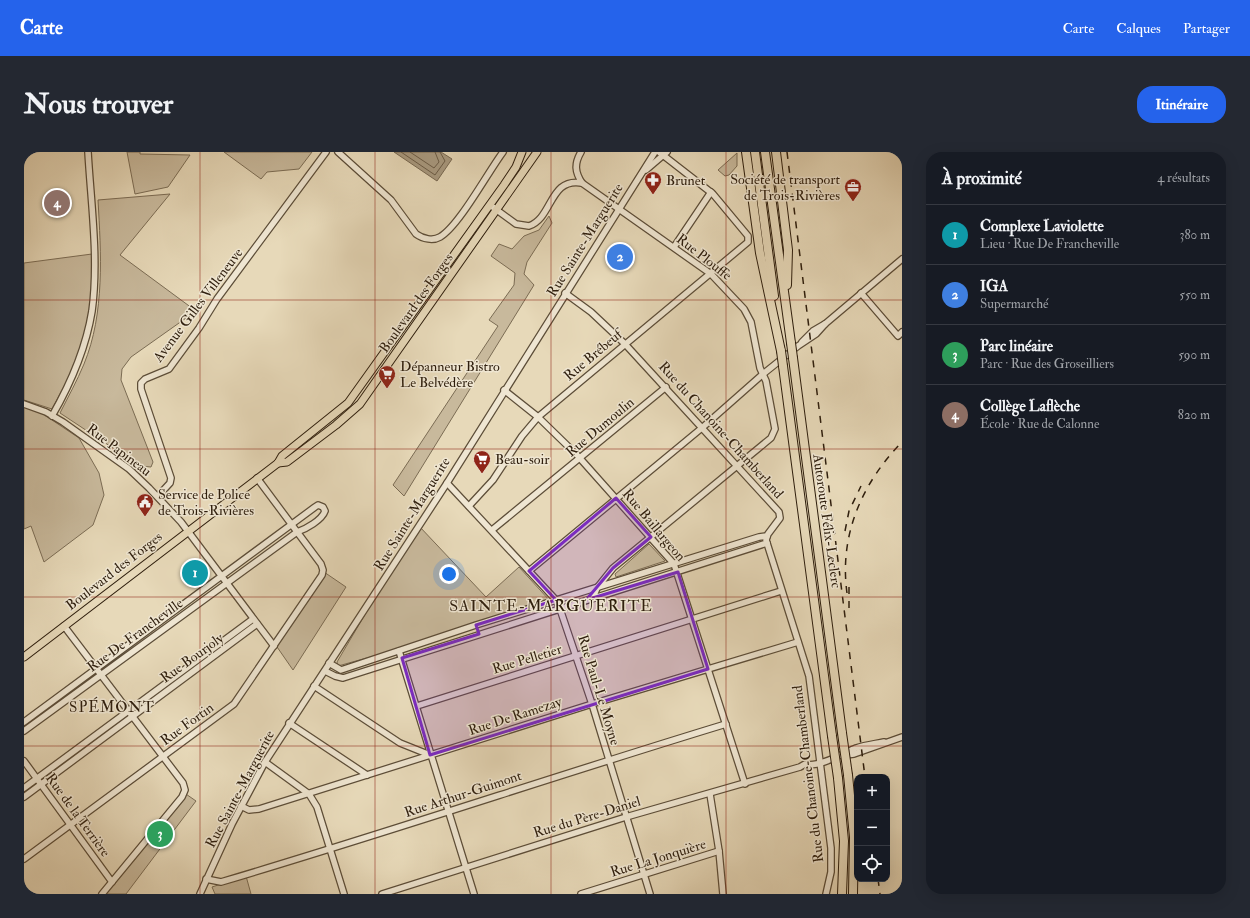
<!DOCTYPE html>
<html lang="fr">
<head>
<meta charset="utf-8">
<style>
	body { margin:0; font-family:"IM FELL Double Pica",serif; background:#242831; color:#f1f3f6 }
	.controls { position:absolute; right:12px; bottom:12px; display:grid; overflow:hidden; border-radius:8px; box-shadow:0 4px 16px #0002 }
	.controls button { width:36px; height:36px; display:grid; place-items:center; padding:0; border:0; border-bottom:1px solid #363941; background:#171b24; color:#f1f3f6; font:20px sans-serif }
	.you { position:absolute; left:425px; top:422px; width:14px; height:14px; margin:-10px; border:3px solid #fff; border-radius:50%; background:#1a73e8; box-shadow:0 0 0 6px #1a73e833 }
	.badge { display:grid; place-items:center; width:26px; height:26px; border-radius:50%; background:#2563eb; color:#fff; font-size:13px; font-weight:700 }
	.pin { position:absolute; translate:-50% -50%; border:2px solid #fff; box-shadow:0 1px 4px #0006 }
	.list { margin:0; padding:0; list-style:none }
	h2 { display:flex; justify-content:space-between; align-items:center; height:52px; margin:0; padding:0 16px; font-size:17px }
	h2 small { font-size:13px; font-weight:400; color:#9ea1a6 }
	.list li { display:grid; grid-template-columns:26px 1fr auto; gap:12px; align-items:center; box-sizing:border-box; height:60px; padding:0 16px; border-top:1px solid #363941 }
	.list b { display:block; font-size:15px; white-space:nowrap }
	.list p { margin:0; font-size:13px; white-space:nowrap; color:#9ea1a6 }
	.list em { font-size:13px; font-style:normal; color:#9ea1a6 }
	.icon { flex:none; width:22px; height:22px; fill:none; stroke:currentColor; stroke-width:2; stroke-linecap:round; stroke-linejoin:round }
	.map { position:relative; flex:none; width:878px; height:742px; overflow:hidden; border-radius:16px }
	header { display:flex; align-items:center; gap:24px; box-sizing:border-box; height:56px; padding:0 20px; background:#2563eb; color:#fff }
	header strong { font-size:19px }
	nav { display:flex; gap:22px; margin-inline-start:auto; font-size:14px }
	.intro { display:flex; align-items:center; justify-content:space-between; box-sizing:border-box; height:96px; padding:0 24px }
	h1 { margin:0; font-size:28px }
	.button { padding:10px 18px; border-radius:16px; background:#2563eb; color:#fff; font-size:14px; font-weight:700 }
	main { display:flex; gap:24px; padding:0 24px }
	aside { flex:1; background:#171b24; border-radius:16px; box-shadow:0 4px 16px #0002 }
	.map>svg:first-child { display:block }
	.green { fill:#c8b99c; stroke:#7b6c54 }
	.water { fill:#a8997f; stroke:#776851 }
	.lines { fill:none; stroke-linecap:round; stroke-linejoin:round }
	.shore { stroke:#6b5c46; stroke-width:1 }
	.minor-casing { stroke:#5c4d38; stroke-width:8 }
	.major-casing { stroke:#2e1e0d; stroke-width:9 }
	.highway-casing { stroke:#2e1e0d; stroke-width:10 }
	.minor { stroke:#efe6d2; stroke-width:5.5 }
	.major { stroke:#e7d9b9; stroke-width:7 }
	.highway { stroke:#e7d9b9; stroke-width:8 }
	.rail { stroke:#2e1e0d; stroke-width:1.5; stroke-dasharray:7 7; stroke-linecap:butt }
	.highway-bridge-casing { stroke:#2e1e0d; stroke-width:10; stroke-linecap:butt }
	.highway-bridge { stroke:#e7d9b9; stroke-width:8 }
	.marked { fill:#7b2cbf; fill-opacity:0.2; stroke:#7b2cbf; stroke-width:3; stroke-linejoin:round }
	.grid { fill:none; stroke:#8f2418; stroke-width:1; stroke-opacity:0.55 }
	.labels { text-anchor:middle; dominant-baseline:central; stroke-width:3; stroke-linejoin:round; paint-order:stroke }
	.poi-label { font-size:14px; fill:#2e1e0d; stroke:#efe6d2; text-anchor:start }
	.street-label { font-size:14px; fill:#2e1e0d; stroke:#efe6d2 }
	.neighbourhood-label { font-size:15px; letter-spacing:1px; fill:#2e1e0d; stroke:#efe6d2 }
	.quarter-label { font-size:16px; letter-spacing:1px; fill:#2e1e0d; stroke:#efe6d2 }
</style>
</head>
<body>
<header>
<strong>Carte</strong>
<nav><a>Carte</a><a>Calques</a><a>Partager</a></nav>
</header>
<div class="intro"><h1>Nous trouver</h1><a class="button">Itinéraire</a></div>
<main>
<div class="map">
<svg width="878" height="742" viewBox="0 0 878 742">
	<rect width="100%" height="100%" fill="#e7d9b9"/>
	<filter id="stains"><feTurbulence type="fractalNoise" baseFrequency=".005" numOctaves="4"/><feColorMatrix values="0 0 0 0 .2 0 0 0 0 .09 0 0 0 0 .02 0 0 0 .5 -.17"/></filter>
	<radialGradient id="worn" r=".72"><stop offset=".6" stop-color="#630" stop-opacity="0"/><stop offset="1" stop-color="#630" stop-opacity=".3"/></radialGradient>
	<g class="green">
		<path d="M103,0H116V2L166,3L144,35L111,42Z"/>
		<path d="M200,0H288L275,17L243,20L237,27Z"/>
		<path d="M713,1V14L705,23L701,24L694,18Z"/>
		<path d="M146,42L96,103L172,159L107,205L98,217L97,228L129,310L127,315L116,314L36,261C44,245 53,229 60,212C81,161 77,101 74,48Z"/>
		<path d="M525,64L528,71L503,110L500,122L510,133L380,344L369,333L474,174L465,168L490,133L491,121L467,104L475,92L488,97L500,84L515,78Z"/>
		<path d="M68,102L71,136L64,175L52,212L28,257L0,248V111Z"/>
		<path d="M0,255L13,258L55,286L75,321L80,343L69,373L20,410L7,374L0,377Z"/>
		<path d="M395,374L462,445L495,415L527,450L375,497L314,514L313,510L373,408Z"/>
		<path d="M625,392L641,409L592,425L591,422Z"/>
		<path d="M300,420L322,435L269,518L251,492Z"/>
		<path d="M159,640L172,649L102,742H75Z"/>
		<path d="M222,724L227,742H191L188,735Z"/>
	</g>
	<path class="water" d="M370,0H417L428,7L413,29Z"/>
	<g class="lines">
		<g class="shore">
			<path d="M377,0L411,23L421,9L416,0"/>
			<path d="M386,0L410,16L415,10L411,0"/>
		</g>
		<g class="minor-casing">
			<g id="minor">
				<path d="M314,0L367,48L392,82C399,87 409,89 416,85C435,74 464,20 479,0"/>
				<path d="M557,0C550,12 551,20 558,31L687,122L720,157L727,170L736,216L742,229L751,277L747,286L589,416L573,436L569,446"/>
				<path d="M622,18L643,0"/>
				<path d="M466,53L492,72L505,74C529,66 525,25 558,31"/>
				<path d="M650,95L687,40"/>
				<path d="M541,141L567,160L601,192L755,360L756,366L744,382L742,388L785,524L807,696V720L802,742"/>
				<path d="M837,141L874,184L878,180"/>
				<path d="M778,190L789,179L801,172L878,107"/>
				<path d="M480,238L514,265L553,303L650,412L721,632"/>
				<path d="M0,252L22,260L39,270L105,317L125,336L157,370L250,494"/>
				<path d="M28,264C47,231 62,196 68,159C75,107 67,52 64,0"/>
				<path d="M423,331L532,448L536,457L568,552L626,742"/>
				<path d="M134,344L146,331L147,326L117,237V231L121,227L145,217L175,176L193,147L302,0"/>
				<path d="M445,354L469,328L498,284L514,265L724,90V84L689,42L635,0"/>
				<path d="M468,378L642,235"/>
				<path d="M505,419L679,275L739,222L774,194L792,182L801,172"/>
				<path d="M40,474L159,631L161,638L158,645L78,742"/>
				<path d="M375,499L450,742"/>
				<path d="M305,511L317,518L452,473L735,385L743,384"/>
				<path d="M301,519L311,524L319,526L743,391"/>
				<path d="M290,534L376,591L406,603"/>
				<path d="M393,554L757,439"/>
				<path d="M0,570L291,355L294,353L299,355L301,359C298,368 282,377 273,380L0,579"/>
				<path d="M265,571L343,623"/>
				<path d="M822,603L830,602L878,585"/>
				<path d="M0,609L88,730"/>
				<path d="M241,610L285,642L293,655L320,742"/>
				<path d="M0,636L229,467"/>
				<path d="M686,642L695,699L699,742"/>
				<path d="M0,645L233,472"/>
				<path d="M217,654L225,658L235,657L568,552L774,490"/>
				<path d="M0,707L210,552L298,423L299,418L297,412L233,326"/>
				<path d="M182,727L197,730C366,680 534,623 702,572"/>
				<path d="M176,742L208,672L241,610L423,331L631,0"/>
				<path d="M358,742L602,665L776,615L781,612C794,616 820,601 832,596C841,593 850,592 860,590"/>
				<path d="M557,742L695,699"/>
			</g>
		</g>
		<g class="major-casing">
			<g id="major">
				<path d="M254,311L263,310L312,273L336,252L513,0"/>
				<path d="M0,505L254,311L258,304L324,251L480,33L492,15L498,0"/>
			</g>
		</g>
		<g class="highway-casing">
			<g id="highway">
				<path d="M722,0L736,101L757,199"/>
				<path d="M731,0L750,144"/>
				<path d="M741,0L767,191"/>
				<path d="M752,0L764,98L763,133"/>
				<path d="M769,206L818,581"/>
				<path d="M759,214L808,584"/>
				<path d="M824,623L830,685L829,742"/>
				<path d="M814,626L820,689L818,742"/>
			</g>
		</g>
		<use href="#minor" class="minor"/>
		<use href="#major" class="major"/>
		<use href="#highway" class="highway"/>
		<g class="rail">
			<path d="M763,0L841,625"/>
			<path d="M821,379L825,359L837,334"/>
			<path d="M825,435V463"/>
			<path d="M823,441C815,383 838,331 878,290"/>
			<path d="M854,727L856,742"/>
		</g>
		<g class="highway-bridge-casing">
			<g id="highway-bridge">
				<path d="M767,191L769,206"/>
				<path d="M757,199L759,214"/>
				<path d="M818,581L824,623"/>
				<path d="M808,584L814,626"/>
			</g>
		</g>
		<use href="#highway-bridge" class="highway-bridge"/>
	</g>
	<path class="marked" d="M592,346L627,385L589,416L562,448L654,420L684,517L406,603L378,506L455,482L452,473L532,448L505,419Z"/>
	<path class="grid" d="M176,0V742M351,0V742M527,0V742M702,0V742M0,148H878M0,297H878M0,445H878M0,594H878"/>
	<defs>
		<g id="pharmacy-pin" transform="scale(0.9)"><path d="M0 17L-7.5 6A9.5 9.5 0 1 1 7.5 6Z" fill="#8f2418" stroke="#efe6d2"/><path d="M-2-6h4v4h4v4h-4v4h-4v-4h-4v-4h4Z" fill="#fff"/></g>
		<g id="office-pin" transform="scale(0.9)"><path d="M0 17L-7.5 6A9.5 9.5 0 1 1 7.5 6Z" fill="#8f2418" stroke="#efe6d2"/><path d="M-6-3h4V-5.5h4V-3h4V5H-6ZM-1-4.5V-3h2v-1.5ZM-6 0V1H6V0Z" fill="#fff"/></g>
		<g id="supermarket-pin" transform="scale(0.9)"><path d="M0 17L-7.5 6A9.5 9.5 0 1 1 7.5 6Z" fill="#8f2418" stroke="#efe6d2"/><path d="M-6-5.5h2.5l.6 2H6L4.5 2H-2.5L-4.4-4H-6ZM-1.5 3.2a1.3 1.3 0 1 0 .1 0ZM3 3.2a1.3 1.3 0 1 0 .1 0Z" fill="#fff"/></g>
		<g id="civic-pin" transform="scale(0.9)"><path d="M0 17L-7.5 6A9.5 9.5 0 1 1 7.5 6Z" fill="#8f2418" stroke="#efe6d2"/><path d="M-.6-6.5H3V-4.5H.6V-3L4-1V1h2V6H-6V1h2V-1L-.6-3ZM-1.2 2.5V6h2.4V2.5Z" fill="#fff"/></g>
	</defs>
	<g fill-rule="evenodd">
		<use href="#pharmacy-pin" x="629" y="28"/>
		<use href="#office-pin" x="829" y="35"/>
		<use href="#supermarket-pin" x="363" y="222"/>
		<use href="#supermarket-pin" x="458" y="307"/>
		<use href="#civic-pin" x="121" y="350"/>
	</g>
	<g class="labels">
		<g class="poi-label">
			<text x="816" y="27" text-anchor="end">Société de transport<tspan x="816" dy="16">de Trois-Rivières</tspan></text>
			<text x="642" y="28">Brunet</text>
			<text x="376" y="214">Dépanneur Bistro<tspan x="376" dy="16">Le Belvédère</tspan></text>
			<text x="471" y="307">Beau-soir</text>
			<text x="134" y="342">Service de Police<tspan x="134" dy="16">de Trois-Rivières</tspan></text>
		</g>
		<g class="street-label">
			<text transform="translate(561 88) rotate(-58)">Rue Sainte-Marguerite</text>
			<text transform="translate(680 105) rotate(38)">Rue Plouffe</text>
			<text transform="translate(392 151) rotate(-55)">Boulevard des Forges</text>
			<text transform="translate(174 153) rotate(-53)">Avenue Gilles Villeneuve</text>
			<text transform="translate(569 203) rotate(-40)">Rue Brébeuf</text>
			<text transform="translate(576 275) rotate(-40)">Rue Dumoulin</text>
			<text transform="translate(697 278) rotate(48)">Rue du Chanoine-Chamberland</text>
			<text transform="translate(95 298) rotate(37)">Rue Papineau</text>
			<text transform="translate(388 362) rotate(-58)">Rue Sainte-Marguerite</text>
			<text transform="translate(803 369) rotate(82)">Autoroute Félix-Leclerc</text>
			<text transform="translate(630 373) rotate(50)">Rue Baillargeon</text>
			<text transform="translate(90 419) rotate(-38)">Boulevard des Forges</text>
			<text transform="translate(111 483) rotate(-36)">Rue De Francheville</text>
			<text transform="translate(168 506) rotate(-36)">Rue Bourjoly</text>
			<text transform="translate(503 507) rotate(-17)">Rue Pelletier</text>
			<text transform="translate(575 538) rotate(73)">Rue Paul-Le Moyne</text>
			<text transform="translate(491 564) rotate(-18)">Rue De Ramezay</text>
			<text transform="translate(163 572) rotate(-36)">Rue Fortin</text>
			<text transform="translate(784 622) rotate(-97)">Rue du Chanoine-Chamberland</text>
			<text transform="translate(216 637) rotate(-62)">Rue Sainte-Marguerite</text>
			<text transform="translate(439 642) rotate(-18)">Rue Arthur-Guimont</text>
			<text transform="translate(54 663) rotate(54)">Rue de la Terrière</text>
			<text transform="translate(563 665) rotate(-17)">Rue du Père-Daniel</text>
			<text transform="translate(634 706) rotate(-17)">Rue La Jonquière</text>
		</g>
		<g class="neighbourhood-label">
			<text x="88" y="555">SPÉMONT</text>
		</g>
		<g class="quarter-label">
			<text x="527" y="454">SAINTE-MARGUERITE</text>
		</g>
	</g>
	<rect width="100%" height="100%" filter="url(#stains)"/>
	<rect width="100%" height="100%" fill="url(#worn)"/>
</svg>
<div class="controls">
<button>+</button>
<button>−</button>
<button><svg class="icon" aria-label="locate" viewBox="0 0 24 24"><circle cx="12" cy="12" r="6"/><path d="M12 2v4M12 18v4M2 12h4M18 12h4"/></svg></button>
</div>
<div class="you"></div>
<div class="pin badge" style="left:171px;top:421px;background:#0f9aa8">1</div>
<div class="pin badge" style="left:596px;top:105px;background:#3f7fe0">2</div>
<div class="pin badge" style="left:136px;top:682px;background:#2e9e5b">3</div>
<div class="pin badge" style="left:33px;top:51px;background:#8d6e63">4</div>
</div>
<aside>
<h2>À proximité<small>4 résultats</small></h2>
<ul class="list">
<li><span class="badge" style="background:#0f9aa8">1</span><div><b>Complexe Laviolette</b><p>Lieu · Rue De Francheville</p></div><em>380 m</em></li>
<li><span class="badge" style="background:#3f7fe0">2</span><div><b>IGA</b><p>Supermarché</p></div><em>550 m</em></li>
<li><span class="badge" style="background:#2e9e5b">3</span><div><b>Parc linéaire</b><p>Parc · Rue des Groseilliers</p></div><em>590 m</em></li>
<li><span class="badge" style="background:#8d6e63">4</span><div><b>Collège Laflèche</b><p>École · Rue de Calonne</p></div><em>820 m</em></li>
</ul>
</aside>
</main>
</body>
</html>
